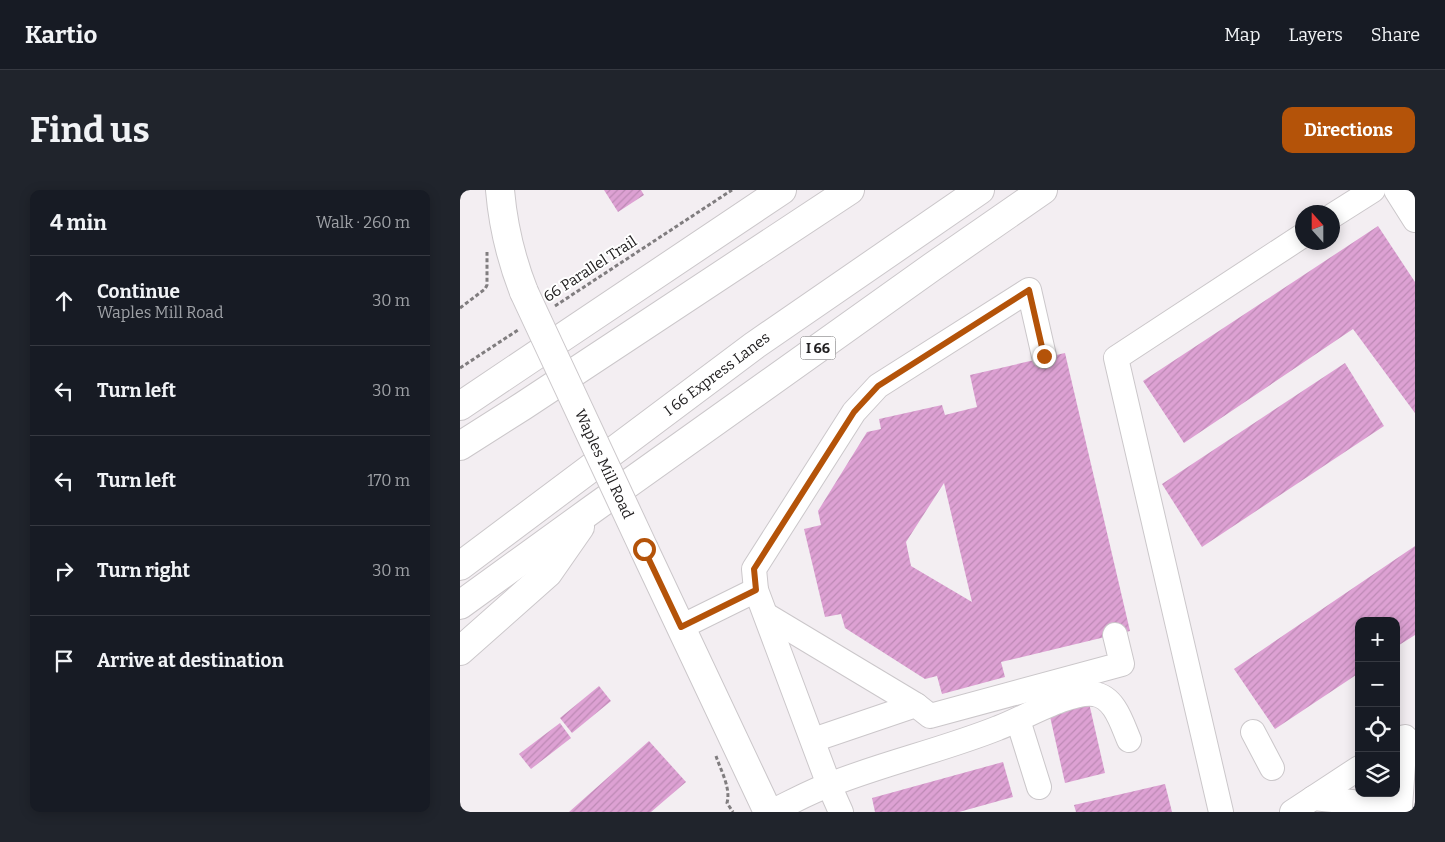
<!DOCTYPE html>
<html lang="en">
<head>
<meta charset="utf-8">
<style>
	body { margin:0; font-family:Bitter,serif; background:#20242c; color:#f1f3f6 }
	.controls { position:absolute; right:15px; bottom:15px; display:grid; overflow:hidden; border-radius:10px; box-shadow:0 2px 12px #0003 }
	.controls button { width:45px; height:45px; display:grid; place-items:center; padding:0; border:0; border-bottom:1px solid #363941; background:#171b24; color:#f1f3f6; font:25px sans-serif }
	.compass { position:absolute; left:835px; top:15px; width:45px; height:45px; border-radius:50%; background:#171b24; box-shadow:0 2px 12px #0003; rotate:339deg }
	.stop { position:absolute; width:15px; height:15px; margin:-11px; border:4px solid #b45309; border-radius:50%; background:#fff }
	.stop.end { background:#b45309; border-color:#fff; box-shadow:0 1px 5px #0008 }
	.list { margin:0; padding:0; list-style:none }
	h2 { display:flex; justify-content:space-between; align-items:center; height:65px; margin:0; padding:0 20px; font-size:21px }
	h2 small { font-size:16px; font-weight:400; color:#9ea1a6 }
	.list li { display:grid; grid-template-columns:32px 1fr auto; gap:15px; align-items:center; box-sizing:border-box; height:90px; padding:0 20px; border-top:1px solid #363941 }
	.list b { display:block; font-size:19px; white-space:nowrap }
	.list p { margin:0; font-size:16px; white-space:nowrap; color:#9ea1a6 }
	.list em { font-size:16px; font-style:normal; color:#9ea1a6 }
	.icon { flex:none; width:28px; height:28px; fill:none; stroke:currentColor; stroke-width:2; stroke-linecap:round; stroke-linejoin:round }
	.map { position:relative; flex:none; width:955px; height:622px; overflow:hidden; border-radius:10px }
	header { display:flex; align-items:center; gap:30px; box-sizing:border-box; height:70px; padding:0 25px; background:#171b24; border-bottom:1px solid #363941 }
	header strong { font-size:24px }
	nav { display:flex; gap:28px; margin-inline-start:auto; font-size:18px }
	.intro { display:flex; align-items:center; justify-content:space-between; box-sizing:border-box; height:120px; padding:0 30px }
	h1 { margin:0; font-size:35px }
	.button { padding:12px 22px; border-radius:10px; background:#b45309; color:#fff; font-size:18px; font-weight:700 }
	main { display:flex; gap:30px; padding:0 30px }
	aside { flex:1; background:#171b24; border-radius:10px; box-shadow:0 2px 12px #0003 }
	.map>svg:first-child { display:block }
	.building { fill:url(#building-hatch); fill-rule:evenodd }
	.lines { fill:none; stroke-linecap:round; stroke-linejoin:round }
	.minor-casing { stroke:#cbc7ca; stroke-width:26 }
	.major-casing { stroke:#cbc7ca; stroke-width:30 }
	.highway-casing { stroke:#cbc7ca; stroke-width:30 }
	.path { stroke:#807d7f; stroke-width:3; stroke-dasharray:4 2.5; stroke-linecap:butt }
	.minor { stroke:#fff; stroke-width:24 }
	.major { stroke:#fff; stroke-width:28 }
	.highway { stroke:#fff; stroke-width:28 }
	.major-bridge-casing { stroke:#cbc7ca; stroke-width:30; stroke-linecap:butt }
	.major-bridge { stroke:#fff; stroke-width:28 }
	.route { stroke:#b45309; stroke-width:6 }
	.labels { text-anchor:middle; dominant-baseline:central; stroke-width:4; stroke-linejoin:round; paint-order:stroke }
	.shield { fill:#fff; stroke:#646364; stroke-width:1 }
	.shield-label { font-size:14px; font-weight:bold; fill:#222021 }
	.street-label { font-size:15px; fill:#222021; stroke:#fff }
</style>
</head>
<body>
<header>
<strong>Kartio</strong>
<nav><a>Map</a><a>Layers</a><a>Share</a></nav>
</header>
<div class="intro"><h1>Find us</h1><a class="button">Directions</a></div>
<main>
<aside>
<h2>4 min<small>Walk · 260 m</small></h2>
<ul class="list">
<li><svg class="icon" aria-label="ahead" viewBox="0 0 24 24"><path d="M12 20V5M6 11l6-6 6 6"/></svg><div><b>Continue</b><p>Waples Mill Road</p></div><em>30 m</em></li>
<li><svg class="icon" aria-label="left" viewBox="0 0 24 24"><path d="M17 20v-9H6M10 6l-5 5 5 5"/></svg><div><b>Turn left</b></div><em>30 m</em></li>
<li><svg class="icon" aria-label="left" viewBox="0 0 24 24"><path d="M17 20v-9H6M10 6l-5 5 5 5"/></svg><div><b>Turn left</b></div><em>170 m</em></li>
<li><svg class="icon" aria-label="right" viewBox="0 0 24 24"><path d="M7 20v-9h11M14 6l5 5-5 5"/></svg><div><b>Turn right</b></div><em>30 m</em></li>
<li><svg class="icon" aria-label="arrive" viewBox="0 0 24 24"><path d="M6 21V4h12l-3 4 3 4H6"/></svg><div><b>Arrive at destination</b></div></li>
</ul>
</aside>
<div class="map">
<svg width="955" height="622" viewBox="0 0 955 622">
	<defs>
		<pattern id="building-hatch" width="6" height="6" patternUnits="userSpaceOnUse" patternTransform="scale(1.25)"><rect width="6" height="6" fill="#dda1d3"/><path d="M-1 1l2-2M0 6l6-6M5 7l2-2" fill="none" stroke="#bd8ab5"/></pattern>
	</defs>
	<rect width="100%" height="100%" fill="#f3eef2"/>
	<g class="building">
		<path d="M144,0H181L184,5L158,22Z"/>
		<path d="M918,36L955,92V223L893,139L724,253L683,191Z"/>
		<path d="M605,163L670,441L541,472L545,487L482,504L477,486L465,489L385,438L381,424L365,427L344,339L361,335L358,321L407,242L421,239L419,229L482,215L485,225L517,217L510,185ZM484,293L512,412L451,376L446,352Z"/>
		<path d="M885,173L924,236L742,357L702,294Z"/>
		<path d="M955,356V445L936,457V431H899V483L815,539L774,479Z"/>
		<path d="M139,496L151,511L112,543L100,528Z"/>
		<path d="M629,513L645,583L605,593L589,522Z"/>
		<path d="M100,533L111,548L71,579L59,564Z"/>
		<path d="M189,551L226,592L191,622H109Z"/>
		<path d="M543,572L553,607L499,622H415L412,608Z"/>
		<path d="M705,594L712,622H616L614,615Z"/>
	</g>
	<g class="lines">
		<g class="minor-casing">
			<g id="minor">
				<path d="M936,0L955,30"/>
				<path d="M872,26L913,0"/>
				<path d="M306,425L456,515"/>
				<path d="M221,437L296,400"/>
				<path d="M558,530L579,597"/>
				<path d="M793,542L812,578"/>
				<path d="M353,550L456,515L470,526L662,474L655,445"/>
				<path d="M853,608L940,617L945,547"/>
				<path d="M311,622C330,613 349,602 369,595C424,573 483,560 538,538C563,529 608,501 634,504C655,507 662,534 669,550"/>
				<path d="M381,622L369,595L296,400L294,379L394,222L418,196L569,100L584,166"/>
				<path d="M761,622L656,168L842,46"/>
				<path d="M832,622L899,578"/>
			</g>
		</g>
		<g class="major-casing">
			<g id="major">
				<path d="M40,0C43,35 51,69 64,102"/>
				<path d="M184,359L308,622"/>
			</g>
		</g>
		<g class="highway-casing">
			<g id="highway">
				<path d="M0,216L322,0"/>
				<path d="M0,256L63,216L390,0"/>
				<path d="M0,376L295,155L520,0"/>
				<path d="M0,415L134,318L472,77L583,0"/>
				<path d="M0,461L88,383L120,337"/>
			</g>
		</g>
		<g class="path">
			<path d="M95,116L272,0"/>
			<path d="M0,118L25,99L27,95V62"/>
			<path d="M0,178L58,140"/>
			<path d="M256,566C261,581 271,598 267,613L273,622"/>
		</g>
		<use href="#minor" class="minor"/>
		<use href="#major" class="major"/>
		<use href="#highway" class="highway"/>
		<g class="major-bridge-casing">
			<path id="major-bridge" d="M64,102L184,359"/>
		</g>
		<use href="#major-bridge" class="major-bridge"/>
	</g>
	<g class="lines">
		<path class="route" d="M184,359L221,437L296,400L294,379L394,222L418,196L569,100L584,166"/>
	</g>
	<g class="labels">
		<rect class="shield" x="340.5" y="146.5" width="35" height="23" rx="4"/>
		<g class="shield-label">
			<text x="358" y="158">I 66</text>
		</g>
		<g class="street-label">
			<text transform="translate(130 79) rotate(-33)">66 Parallel Trail</text>
			<text transform="translate(257 184) rotate(-37)">I 66 Express Lanes</text>
			<text transform="translate(144 274) rotate(65)">Waples Mill Road</text>
		</g>
	</g>
</svg>
<div class="controls">
<button>+</button>
<button>−</button>
<button><svg class="icon" aria-label="locate" viewBox="0 0 24 24"><circle cx="12" cy="12" r="6"/><path d="M12 2v4M12 18v4M2 12h4M18 12h4"/></svg></button>
<button><svg class="icon" aria-label="layers" viewBox="0 0 24 24"><path d="M12 4l9 5-9 5-9-5zM3 14l9 5 9-5"/></svg></button>
</div>
<svg class="compass" viewBox="-18 -18 36 36"><path d="M0-13l5 13h-10z" fill="#e53935"/><path d="M0 13l5-13h-10z" fill="#9ea1a6"/></svg>
<div class="stop" style="left:184px;top:359px"></div>
<div class="stop end" style="left:584px;top:166px"></div>
</div>
</main>
</body>
</html>
